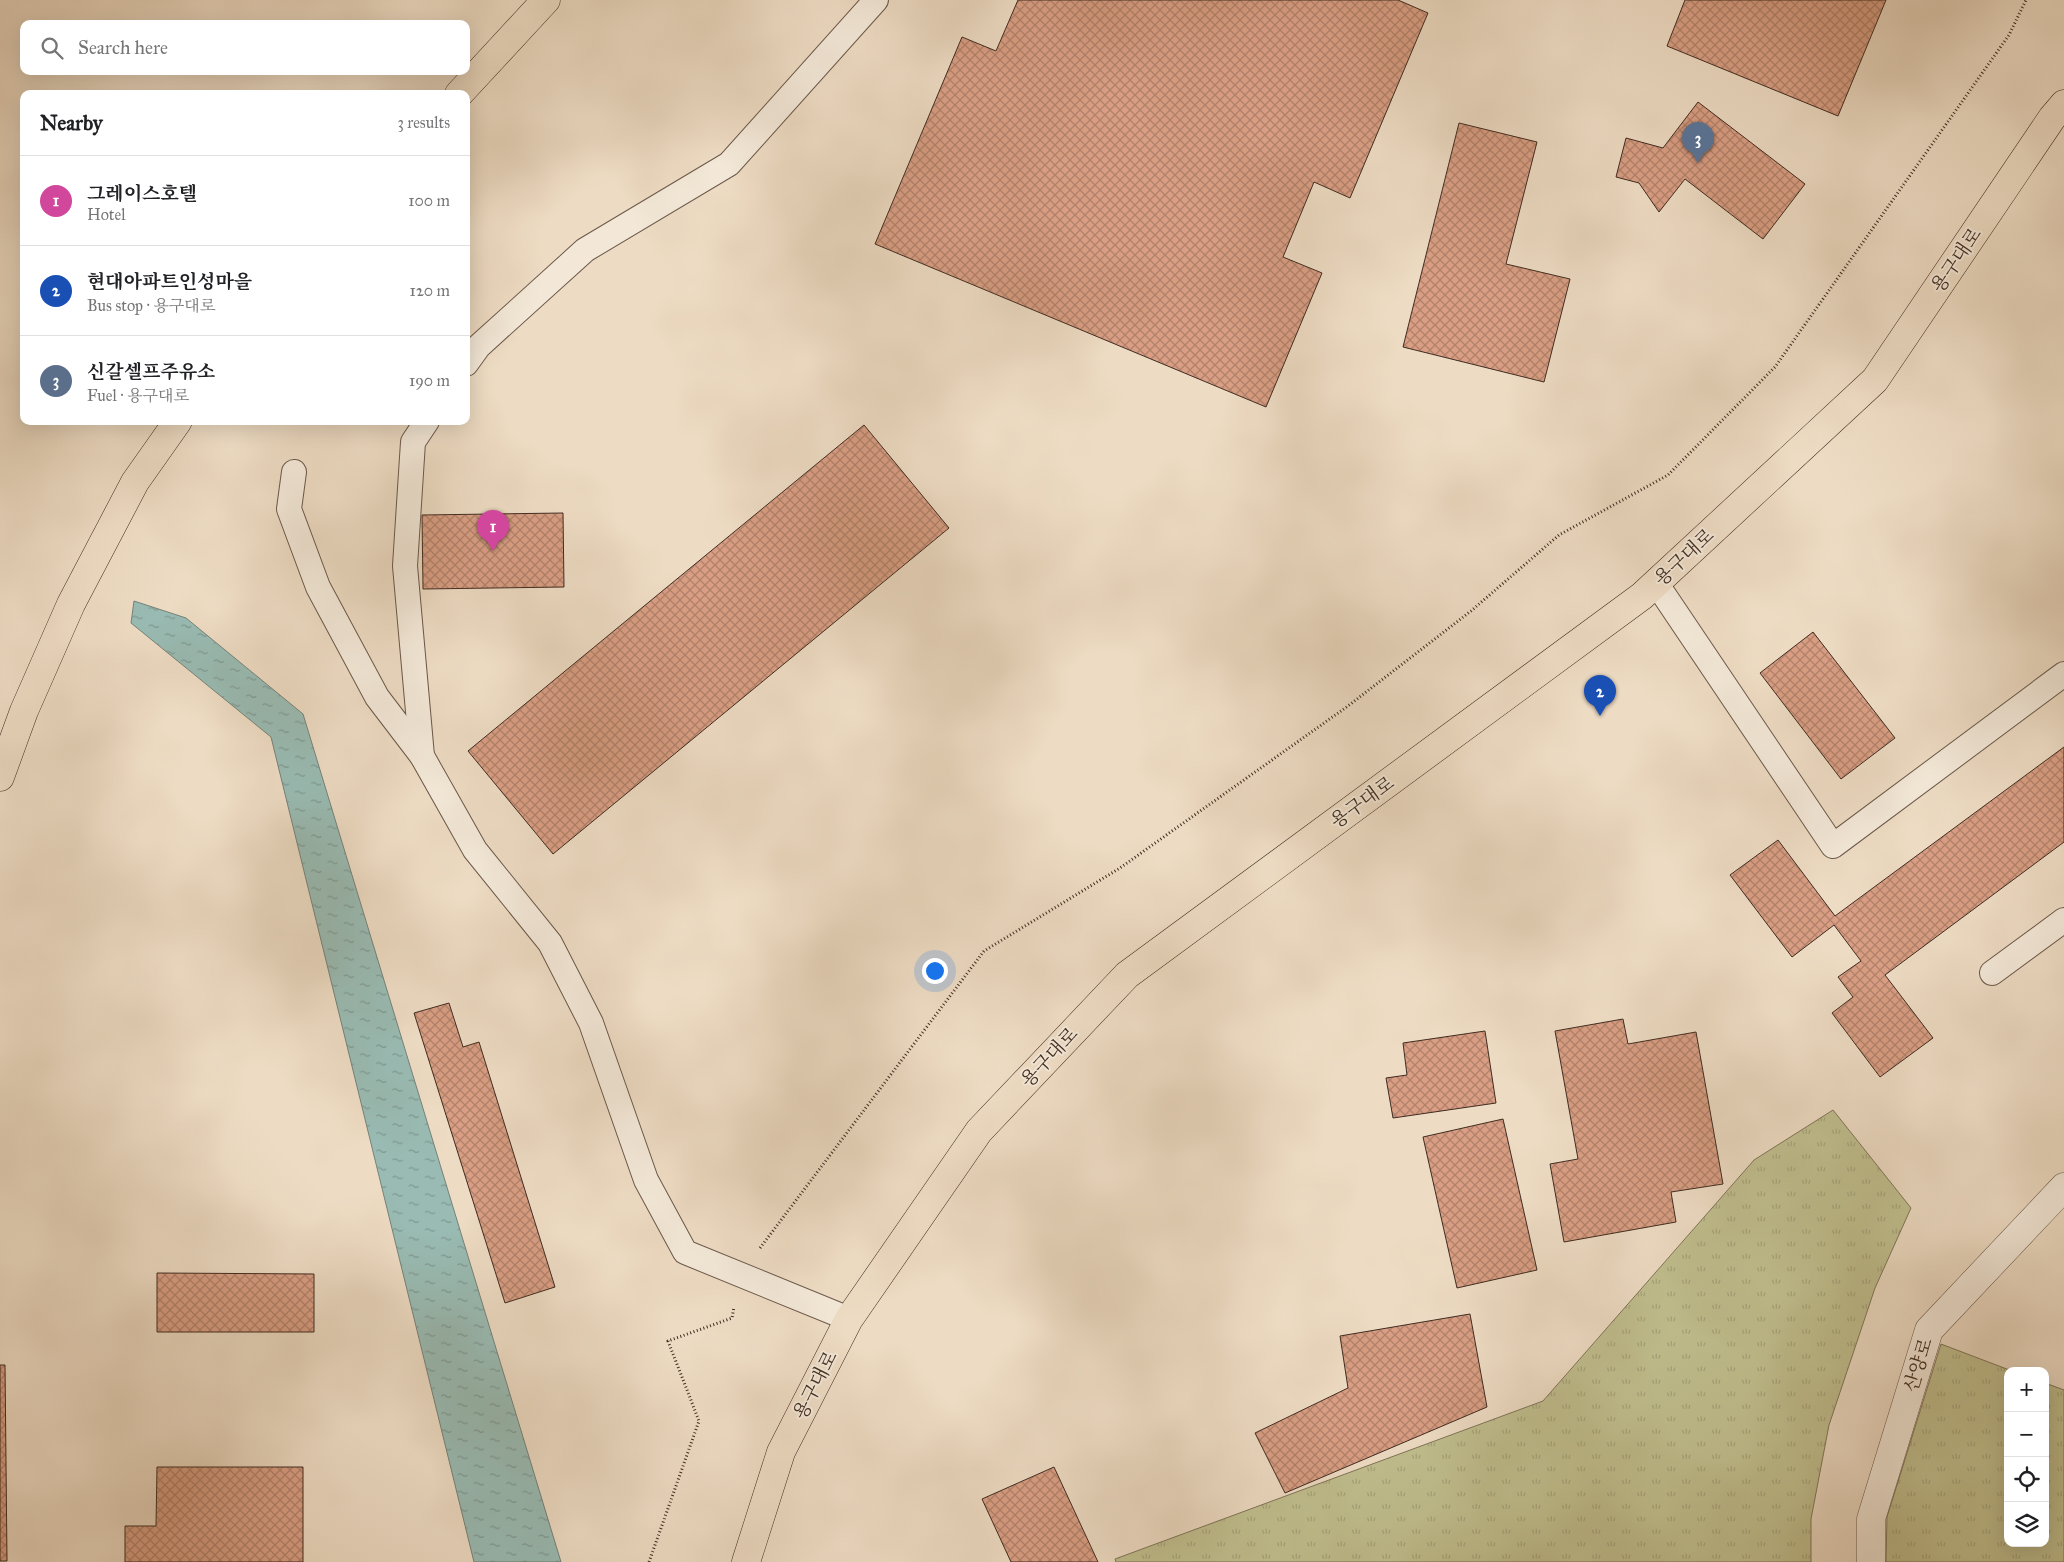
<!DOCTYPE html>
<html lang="en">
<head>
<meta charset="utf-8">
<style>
	body { margin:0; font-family:"IM FELL Great Primer","Noto Serif KR",serif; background:#f6f6f6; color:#202124 }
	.controls { position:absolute; right:15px; bottom:15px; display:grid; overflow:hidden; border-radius:10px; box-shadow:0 5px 20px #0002 }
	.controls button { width:45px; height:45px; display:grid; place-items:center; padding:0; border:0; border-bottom:1px solid #e0e0e0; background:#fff; color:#202124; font:25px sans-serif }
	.you { position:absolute; left:934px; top:970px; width:18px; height:18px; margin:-12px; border:4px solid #fff; border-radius:50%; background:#1a73e8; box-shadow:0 0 0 8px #1a73e833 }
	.badge { display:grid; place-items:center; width:32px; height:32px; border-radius:50%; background:#2563eb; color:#fff; font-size:16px; font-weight:700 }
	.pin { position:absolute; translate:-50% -41px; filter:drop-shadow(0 1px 2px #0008) }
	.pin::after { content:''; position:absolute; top:26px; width:18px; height:15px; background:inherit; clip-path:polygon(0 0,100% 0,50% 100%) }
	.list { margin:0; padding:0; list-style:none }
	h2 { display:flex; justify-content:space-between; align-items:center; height:65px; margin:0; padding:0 20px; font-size:21px }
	h2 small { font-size:16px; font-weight:400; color:#757577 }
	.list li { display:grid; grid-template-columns:32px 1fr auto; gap:15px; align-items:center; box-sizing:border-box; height:90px; padding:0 20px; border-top:1px solid #e0e0e0 }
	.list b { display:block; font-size:19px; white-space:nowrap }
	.list p { margin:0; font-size:16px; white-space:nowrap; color:#757577 }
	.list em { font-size:16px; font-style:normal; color:#757577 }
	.icon { flex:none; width:28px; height:28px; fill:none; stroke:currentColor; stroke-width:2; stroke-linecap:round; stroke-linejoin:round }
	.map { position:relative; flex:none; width:2064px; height:1562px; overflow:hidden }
	.search { position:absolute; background:#fff; box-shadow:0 5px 20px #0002; left:20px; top:20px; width:450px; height:55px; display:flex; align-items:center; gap:12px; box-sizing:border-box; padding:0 18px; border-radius:10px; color:#757577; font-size:19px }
	.panel { position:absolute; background:#fff; box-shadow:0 5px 20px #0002; left:20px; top:90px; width:450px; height:335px; border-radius:10px }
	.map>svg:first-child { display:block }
	.park { fill:url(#park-tufts); stroke:#807558 }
	.water { fill:url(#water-ripples); stroke:#758279 }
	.building { fill:url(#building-cross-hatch); stroke:#402c21 }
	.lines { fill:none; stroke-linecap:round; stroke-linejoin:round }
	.lane-casing { stroke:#6b584a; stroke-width:26 }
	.street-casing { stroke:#6b584a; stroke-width:29 }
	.primary-casing { stroke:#402c21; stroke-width:29 }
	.highway-casing { stroke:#402c21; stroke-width:29 }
	.path { stroke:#402c21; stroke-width:3; stroke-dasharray:1 2.5; stroke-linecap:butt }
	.lane { stroke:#f3e8d8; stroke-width:24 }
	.street { stroke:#f3e8d8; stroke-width:28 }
	.primary { stroke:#eddbc3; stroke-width:28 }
	.highway { stroke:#eddbc3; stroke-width:28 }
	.labels { text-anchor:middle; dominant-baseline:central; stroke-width:4; stroke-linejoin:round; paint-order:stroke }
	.street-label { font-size:19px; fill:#402c21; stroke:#f3e8d8 }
</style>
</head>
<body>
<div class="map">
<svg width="2064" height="1562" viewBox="0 0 2064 1562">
	<defs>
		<pattern id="park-tufts" width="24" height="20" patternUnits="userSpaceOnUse" patternTransform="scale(1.25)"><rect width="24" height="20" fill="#c0be8e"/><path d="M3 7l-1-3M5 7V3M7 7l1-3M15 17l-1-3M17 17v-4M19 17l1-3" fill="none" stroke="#a6a37a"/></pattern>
		<pattern id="water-ripples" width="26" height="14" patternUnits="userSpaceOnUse" patternTransform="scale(1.25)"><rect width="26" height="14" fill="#99bbb3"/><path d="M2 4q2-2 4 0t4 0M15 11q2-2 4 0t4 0" fill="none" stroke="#7e9891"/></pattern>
		<pattern id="building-cross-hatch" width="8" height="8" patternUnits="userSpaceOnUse" patternTransform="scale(1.25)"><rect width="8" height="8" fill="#d99e83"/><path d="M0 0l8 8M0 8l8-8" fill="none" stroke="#b1816b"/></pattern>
	</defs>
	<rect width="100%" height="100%" fill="#eddbc3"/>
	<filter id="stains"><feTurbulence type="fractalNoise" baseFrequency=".004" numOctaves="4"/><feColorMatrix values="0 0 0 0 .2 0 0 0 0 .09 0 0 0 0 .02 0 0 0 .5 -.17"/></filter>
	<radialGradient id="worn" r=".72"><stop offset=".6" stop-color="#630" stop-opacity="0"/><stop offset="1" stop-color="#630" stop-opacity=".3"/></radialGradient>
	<g class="park">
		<path d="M1833,1110L1911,1208L1875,1288L1829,1425L1811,1519V1562H1116L1115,1559L1543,1401L1754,1160Z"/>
		<path d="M1941,1344L2012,1371H2008V1543H2045V1383L2064,1390V1562H1886L1887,1517Z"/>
	</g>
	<path class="water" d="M134,601L186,618L303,714L561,1562H474L271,737L131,623Z"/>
	<g class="building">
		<path d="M1018,0H1398L1428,13L1350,198L1314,182L1283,257L1322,273L1266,407L875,244L962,37L996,51Z"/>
		<path d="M1685,0H1886L1838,116L1667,46Z"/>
		<path d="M1698,102L1805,184L1763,239L1685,179L1659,212L1639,183L1616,177L1626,138L1663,148Z"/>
		<path d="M1459,123L1537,142L1506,264L1570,279L1544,382L1403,347Z"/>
		<path d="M864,425L949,528L553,854L468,751Z"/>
		<path d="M563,513L564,587L423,589L422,515Z"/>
		<path d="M1813,632L1895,738L1841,779L1760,673Z"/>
		<path d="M2064,747V842L1885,975L1933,1038L1880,1077L1832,1013L1853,997L1838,977L1861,961L1834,925L1792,957L1730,875L1778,840L1835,916Z"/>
		<path d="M449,1003L463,1047L479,1042L555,1287L505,1303L414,1013Z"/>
		<path d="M1623,1019L1628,1044L1696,1032L1723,1184L1671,1192L1676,1222L1564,1242L1550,1164L1578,1159L1555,1031Z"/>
		<path d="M1485,1031L1496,1103L1393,1118L1386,1078L1407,1075L1403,1043Z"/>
		<path d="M1503,1119L1537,1270L1457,1288L1423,1137Z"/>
		<path d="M157,1273L314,1274V1332H157Z"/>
		<path d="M1470,1314L1487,1407L1285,1493L1255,1433L1348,1388L1340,1336Z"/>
		<path d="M0,1365H5L7,1561H0Z"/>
		<path d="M157,1467H303V1562H125V1526H156Z"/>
		<path d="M1054,1467L1098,1562H1011L982,1499Z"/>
	</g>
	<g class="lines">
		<g class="lane-casing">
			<g id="lane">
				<path d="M466,364L479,346L585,250L729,164L876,0"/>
				<path d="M294,472L289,509L318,587L377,697L422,756L475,850L550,943L591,1023L646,1180L685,1252L849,1319"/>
				<path d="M1656,583L1833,846L2064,674"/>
				<path d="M422,756L405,566L413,442L427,421"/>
				<path d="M1992,973L2064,920"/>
			</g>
		</g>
		<g class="street-casing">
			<path id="street" d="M1871,1562V1519L1929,1330L2064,1187"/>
		</g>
		<g class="primary-casing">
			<path id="primary" d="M746,1562L781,1452L849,1319L979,1131L1127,975L1642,596L1875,380L2052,118L2064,104"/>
		</g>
		<g class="highway-casing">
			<g id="highway">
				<path d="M459,94L546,0"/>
				<path d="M0,777L24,711L71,604L135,482L178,421"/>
			</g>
		</g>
		<g class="path">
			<path d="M760,1248L984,951L1120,868L1348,706L1471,611L1559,535L1668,475L1775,367L2009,35L2026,0"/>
			<path d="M649,1562L699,1421L668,1341L732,1318L734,1307"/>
		</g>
		<use href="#lane" class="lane"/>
		<use href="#street" class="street"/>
		<use href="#primary" class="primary"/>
		<use href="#highway" class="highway"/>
	</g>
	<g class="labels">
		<g class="street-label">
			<text transform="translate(1956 260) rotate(-56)">용구대로</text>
			<text transform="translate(1684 557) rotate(-43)">용구대로</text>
			<text transform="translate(1362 802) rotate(-36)">용구대로</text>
			<text transform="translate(1049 1057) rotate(-47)">용구대로</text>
			<text transform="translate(1918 1365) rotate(-73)">산양로</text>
			<text transform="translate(815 1385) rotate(-63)">용구대로</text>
		</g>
	</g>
	<rect width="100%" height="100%" filter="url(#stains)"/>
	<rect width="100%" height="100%" fill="url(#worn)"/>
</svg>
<div class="controls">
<button>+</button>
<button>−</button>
<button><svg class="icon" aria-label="locate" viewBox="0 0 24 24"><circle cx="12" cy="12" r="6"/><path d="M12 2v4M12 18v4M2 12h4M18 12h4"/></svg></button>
<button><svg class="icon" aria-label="layers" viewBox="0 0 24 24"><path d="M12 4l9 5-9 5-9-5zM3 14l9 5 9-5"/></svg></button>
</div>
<div class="you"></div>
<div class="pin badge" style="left:493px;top:551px;background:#d1479c">1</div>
<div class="pin badge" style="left:1600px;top:716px;background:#1a4fb4">2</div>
<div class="pin badge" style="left:1698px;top:163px;background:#5c6f8a">3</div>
<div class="search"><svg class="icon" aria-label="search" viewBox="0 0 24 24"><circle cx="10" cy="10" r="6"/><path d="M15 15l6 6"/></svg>Search here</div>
<section class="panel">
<h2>Nearby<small>3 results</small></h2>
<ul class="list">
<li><span class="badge" style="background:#d1479c">1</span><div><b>그레이스호텔</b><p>Hotel</p></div><em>100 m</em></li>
<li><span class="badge" style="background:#1a4fb4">2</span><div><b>현대아파트인성마을</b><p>Bus stop · 용구대로</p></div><em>120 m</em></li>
<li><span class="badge" style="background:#5c6f8a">3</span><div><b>신갈셀프주유소</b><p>Fuel · 용구대로</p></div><em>190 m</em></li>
</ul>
</section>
</div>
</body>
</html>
